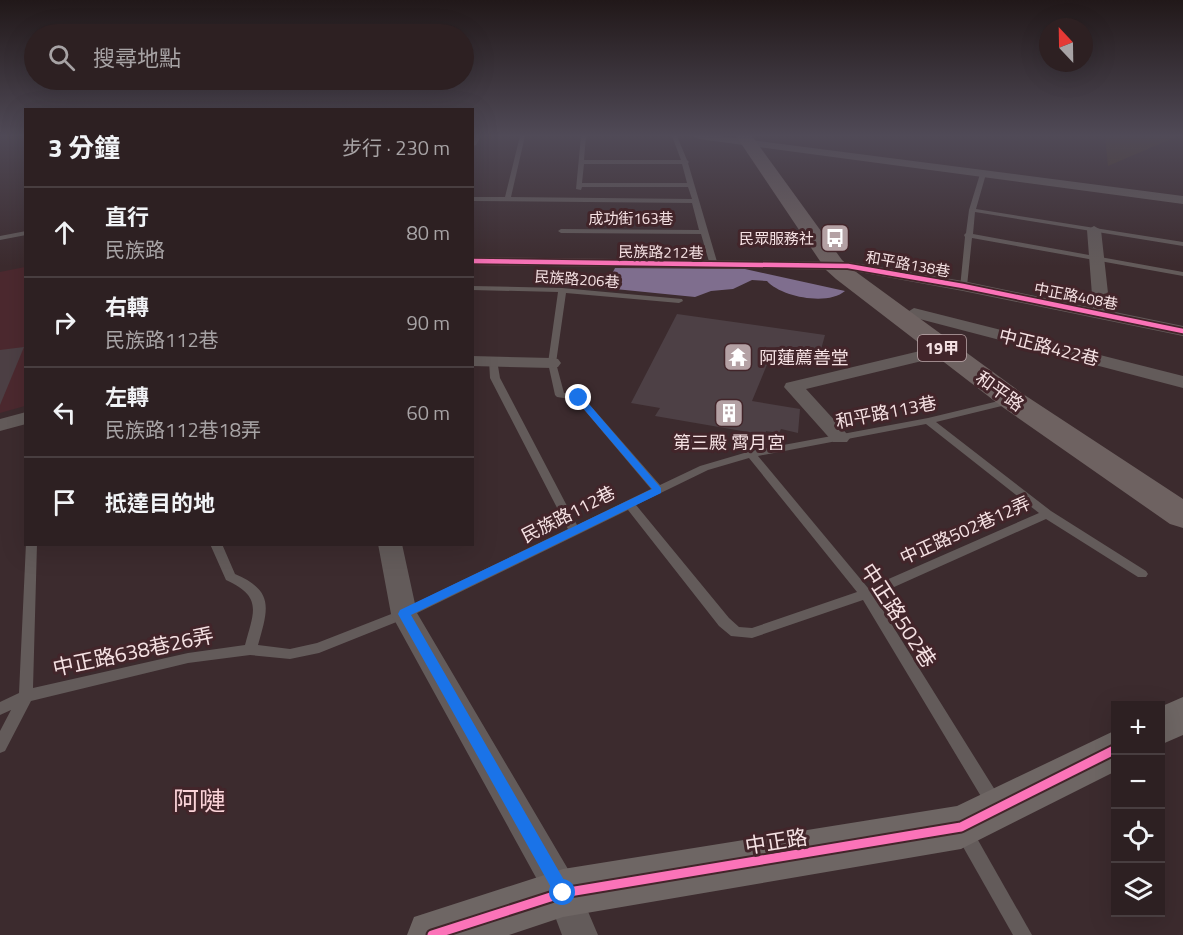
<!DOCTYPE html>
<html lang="zh-TW">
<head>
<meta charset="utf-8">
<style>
	body { margin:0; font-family:"Titillium Web","Noto Sans TC",sans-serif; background:#392d2f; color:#f1f3f6 }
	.controls { position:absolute; right:18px; bottom:18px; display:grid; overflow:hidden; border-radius:0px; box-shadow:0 6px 24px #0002 }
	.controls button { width:54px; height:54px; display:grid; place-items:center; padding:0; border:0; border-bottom:2px solid #483e40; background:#2d2022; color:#f1f3f6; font:30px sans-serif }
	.compass { position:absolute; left:1039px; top:18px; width:54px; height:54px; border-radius:50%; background:#2d2022; box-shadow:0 6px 24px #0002; rotate:338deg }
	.stop { position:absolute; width:18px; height:18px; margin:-14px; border:4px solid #1a73e8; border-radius:50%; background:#fff }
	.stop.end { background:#1a73e8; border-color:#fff; box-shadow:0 2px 6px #0008 }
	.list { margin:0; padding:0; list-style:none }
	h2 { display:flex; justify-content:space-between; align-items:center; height:78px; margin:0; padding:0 24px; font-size:26px }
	h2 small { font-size:20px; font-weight:400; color:#a7a3a5 }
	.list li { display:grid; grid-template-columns:39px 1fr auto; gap:18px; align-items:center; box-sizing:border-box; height:90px; padding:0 24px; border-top:2px solid #483e40 }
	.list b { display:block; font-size:22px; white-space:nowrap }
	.list p { margin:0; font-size:20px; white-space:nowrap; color:#a7a3a5 }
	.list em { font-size:20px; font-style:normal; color:#a7a3a5 }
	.icon { flex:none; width:33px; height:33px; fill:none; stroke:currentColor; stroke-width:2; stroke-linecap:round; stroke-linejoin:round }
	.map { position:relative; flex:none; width:1183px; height:935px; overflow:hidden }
	.search { position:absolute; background:#2d2022; box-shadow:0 6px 24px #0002; left:24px; top:24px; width:450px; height:66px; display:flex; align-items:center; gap:15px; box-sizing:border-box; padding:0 21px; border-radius:33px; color:#a7a3a5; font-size:22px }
	.panel { position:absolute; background:#2d2022; box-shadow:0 6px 24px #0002; left:24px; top:108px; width:450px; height:438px; border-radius:0px }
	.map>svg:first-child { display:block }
	.built { fill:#4c292f }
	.green { fill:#493826 }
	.water { fill:#7f6e8e }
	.building { fill:#4d4045 }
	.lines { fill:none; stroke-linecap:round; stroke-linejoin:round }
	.lane { fill:#635b5a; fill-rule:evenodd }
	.street { fill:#635b5a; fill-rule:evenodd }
	.secondary { fill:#6e6664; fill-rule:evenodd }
	.primary { fill:#6e6261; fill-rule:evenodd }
	.cycleway-far1-casing { stroke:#42252a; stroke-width:8 }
	.cycleway-casing { stroke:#42252a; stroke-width:13 }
	.cycleway-far1 { stroke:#fb73b8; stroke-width:4.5 }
	.cycleway { stroke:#fb73b8; stroke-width:9 }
	.route { fill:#1a73e8 }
	.labels { text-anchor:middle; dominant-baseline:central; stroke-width:6; stroke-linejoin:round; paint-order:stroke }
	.far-street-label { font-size:15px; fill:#f5e1e3; stroke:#42252a }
	.far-poi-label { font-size:15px; fill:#f5e1e3; stroke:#42252a; text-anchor:end }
	.shield { fill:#42252a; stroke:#bfa9ac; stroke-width:1.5 }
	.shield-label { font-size:16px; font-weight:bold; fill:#f5e1e3 }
	.street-label { font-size:18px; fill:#f5e1e3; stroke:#42252a }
	.poi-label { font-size:18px; fill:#f5e1e3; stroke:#42252a; text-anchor:start }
	.near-street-label { font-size:21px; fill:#f5e1e3; stroke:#42252a }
	.near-quarter-label { font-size:26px; fill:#fad3d8; stroke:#42252a }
</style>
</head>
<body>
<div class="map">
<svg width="1183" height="935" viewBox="0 0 1183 935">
	<rect width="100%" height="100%" fill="#3c2b2e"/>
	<path class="built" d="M25,267V406L0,413V272Z"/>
	<path class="green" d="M1105,136H1178L1108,166Z"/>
	<g class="water">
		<path d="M615,268L745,269L845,291C828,306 781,297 767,281L752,280L733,289L711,291L695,297L605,288Z"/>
		<path d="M692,435L711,436L718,444L708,450L691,447L685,439Z"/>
	</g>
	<g class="building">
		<path d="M677,314L825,335L817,364L771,355L752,401L800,409L798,433L781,429L779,433L766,431L765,435L655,416L660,408L631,403Z"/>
		<path d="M24,347L0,405V350Z"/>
	</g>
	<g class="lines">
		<g class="lane">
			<path d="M520,136H525L511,197L692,199L688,187H582L581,190L576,189L581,136H586L584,160H681L672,136H677L687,160L689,162L688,163L718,265L714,267L710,265L701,234L561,233L558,231L561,229L699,230L692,203L472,201V197H505ZM584,164H682L687,183H582Z"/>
			<path d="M983,172L986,174L976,209L1183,242V246L975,212L973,234L1183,272V276L972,238L967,286L960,288L965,237L964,235L966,233L969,210L980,174Z"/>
			<path d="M26,231V235L0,240V236Z"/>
			<path d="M472,286L562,288L682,299L683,301L679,303L566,293L556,363L564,393L582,396L660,485L700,466L751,451L928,418L1011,398L1014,399L1016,401L1014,403L936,422L1051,511L1146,571L1148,574L1146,577H1138L1046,519L874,596L1000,798L1002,803L1000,808L994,810L988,808L863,600L752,638L731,636L719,626L628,510L409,617L319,653L290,659L250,655L188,663L31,701L5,751L0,753V731L11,710L0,715V702L19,693L26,543L37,544L33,688L188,653L245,645C254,611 263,597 226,580L210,544H222L235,574C275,591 268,609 258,645L290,649L317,643L399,611L568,529L490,378L489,360L490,358L493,357L497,360L500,378L577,525L651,489L576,400L557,397L555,395L548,363L558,292L472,290ZM926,424L1039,513L868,588L758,456ZM749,458L857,592L752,628L739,627L729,618L636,505L708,470Z"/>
			<path d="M964,824L970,826L1032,935H1013L958,838L956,832L958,826Z"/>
		</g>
		<g class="street">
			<path d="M472,136H481L476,145L472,146Z"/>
			<path d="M694,136H720L1183,196V204L699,139Z"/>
			<path d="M1094,226L1101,230L1110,311L1183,326V336L963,291L848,270L472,265V257L848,262L963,281L1093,308L1087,230Z"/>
			<path d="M914,308L1183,376V388L908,316L906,313Z"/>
			<path d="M945,345L951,346L954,350L951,354L806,389L847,434L850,438L847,442H833L784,387L786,383Z"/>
			<path d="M472,356L552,358L558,359L561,363L558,367L552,368L472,366Z"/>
			<path d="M26,412V424L0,431V419Z"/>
			<path d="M378,544H402L417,613L575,881L598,935H562L550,903L391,614Z"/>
		</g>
		<g class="secondary">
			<path d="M1183,697V735L1160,745V707Z"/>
			<path d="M1116,730V771L961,849L563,917L509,935H407L414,917L563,869L957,806Z"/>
		</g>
		<path class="primary" d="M736,136H752L842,260L852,269L1023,394L1183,499V528L1170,524L1001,406L836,279L826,270Z"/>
		<g class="cycleway-far1-casing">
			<path id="cycleway-far1" d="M472,261L848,266L963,286L1183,331"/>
		</g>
		<g class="cycleway-casing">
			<path id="cycleway" d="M432,935L563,893L961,827L1116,749"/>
		</g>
		<use href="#cycleway-far1" class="cycleway-far1"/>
		<use href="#cycleway" class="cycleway"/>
	</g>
	<linearGradient id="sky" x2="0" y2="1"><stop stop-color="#211819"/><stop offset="0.51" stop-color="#504a57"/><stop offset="1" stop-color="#504a57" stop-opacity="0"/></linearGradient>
	<rect width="1183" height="266" fill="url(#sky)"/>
	<path class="route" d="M576,396H582L661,488V493L411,615L568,887L571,893L568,898L563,901L557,898L398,614L400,610L652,489L576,400Z"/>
	<defs>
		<g id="bus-square" transform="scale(1.5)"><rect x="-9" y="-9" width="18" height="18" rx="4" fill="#b4a1a4" stroke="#42252a"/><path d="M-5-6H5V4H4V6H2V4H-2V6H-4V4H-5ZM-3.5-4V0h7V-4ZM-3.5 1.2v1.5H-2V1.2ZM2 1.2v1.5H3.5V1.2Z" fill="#fff"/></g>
		<g id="temple-square" transform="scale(1.5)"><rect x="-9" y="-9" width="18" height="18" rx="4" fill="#b4a1a4" stroke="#42252a"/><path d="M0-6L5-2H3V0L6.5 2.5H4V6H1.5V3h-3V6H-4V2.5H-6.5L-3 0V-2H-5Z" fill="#fff"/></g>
		<g id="building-square" transform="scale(1.5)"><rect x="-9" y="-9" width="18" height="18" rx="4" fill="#b4a1a4" stroke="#42252a"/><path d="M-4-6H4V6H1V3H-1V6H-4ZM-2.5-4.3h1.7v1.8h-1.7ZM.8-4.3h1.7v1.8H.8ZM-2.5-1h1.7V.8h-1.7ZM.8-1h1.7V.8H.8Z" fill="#fff"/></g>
	</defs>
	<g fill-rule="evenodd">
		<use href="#bus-square" x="835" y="238"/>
		<use href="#temple-square" x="738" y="357"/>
		<use href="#building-square" x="729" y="413"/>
	</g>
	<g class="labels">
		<g class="far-street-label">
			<text x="631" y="218">成功街163巷</text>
			<text transform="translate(661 252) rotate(1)">民族路212巷</text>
			<text transform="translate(908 264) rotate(10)">和平路138巷</text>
			<text transform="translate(577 279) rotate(4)">民族路206巷</text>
			<text transform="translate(1076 296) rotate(11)">中正路408巷</text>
		</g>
		<g class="far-poi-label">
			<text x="814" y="238">民眾服務社</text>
		</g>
		<rect class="shield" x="918" y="335" width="48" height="26" rx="4.5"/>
		<g class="shield-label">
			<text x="942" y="348">19甲</text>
		</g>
		<g class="street-label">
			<text transform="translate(1049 347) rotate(14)">中正路422巷</text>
			<text transform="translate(1000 391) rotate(36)">和平路</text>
			<text transform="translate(886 412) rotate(-11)">和平路113巷</text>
			<text transform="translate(568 514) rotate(-27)">民族路112巷</text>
			<text transform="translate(965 530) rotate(-24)">中正路502巷12弄</text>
		</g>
		<g class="poi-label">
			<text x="759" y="357">阿蓮薦善堂</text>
			<text x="729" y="442" text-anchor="middle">第三殿 霄月宮</text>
		</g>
		<g class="near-street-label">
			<text transform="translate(899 615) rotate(57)">中正路502巷</text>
			<text transform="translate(133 651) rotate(-12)">中正路638巷26弄</text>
			<text transform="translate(776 841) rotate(-9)">中正路</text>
		</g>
		<g class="near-quarter-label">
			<text x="199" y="800">阿嗹</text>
		</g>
	</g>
</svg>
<div class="controls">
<button>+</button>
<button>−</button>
<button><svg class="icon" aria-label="locate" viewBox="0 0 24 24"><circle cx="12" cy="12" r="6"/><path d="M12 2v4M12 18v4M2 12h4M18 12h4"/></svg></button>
<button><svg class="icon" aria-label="layers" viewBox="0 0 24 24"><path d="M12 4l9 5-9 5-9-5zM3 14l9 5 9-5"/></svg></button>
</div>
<svg class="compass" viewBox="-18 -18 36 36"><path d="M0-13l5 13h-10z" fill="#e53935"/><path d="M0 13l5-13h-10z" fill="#a7a3a5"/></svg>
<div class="stop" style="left:563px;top:893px"></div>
<div class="stop end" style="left:579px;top:398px"></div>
<div class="search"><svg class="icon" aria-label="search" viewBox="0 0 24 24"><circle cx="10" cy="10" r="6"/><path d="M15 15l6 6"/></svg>搜尋地點</div>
<section class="panel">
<h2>3 分鐘<small>步行 · 230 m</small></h2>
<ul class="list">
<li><svg class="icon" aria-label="ahead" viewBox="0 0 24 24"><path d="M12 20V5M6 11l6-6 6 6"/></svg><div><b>直行</b><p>民族路</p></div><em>80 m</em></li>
<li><svg class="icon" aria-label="right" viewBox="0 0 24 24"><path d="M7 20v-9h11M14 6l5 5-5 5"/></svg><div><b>右轉</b><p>民族路112巷</p></div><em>90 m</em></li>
<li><svg class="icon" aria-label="left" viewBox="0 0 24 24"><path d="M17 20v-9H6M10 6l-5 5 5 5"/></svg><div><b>左轉</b><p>民族路112巷18弄</p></div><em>60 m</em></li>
<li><svg class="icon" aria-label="arrive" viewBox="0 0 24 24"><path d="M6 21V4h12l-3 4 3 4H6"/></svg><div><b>抵達目的地</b></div></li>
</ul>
</section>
</div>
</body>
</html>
